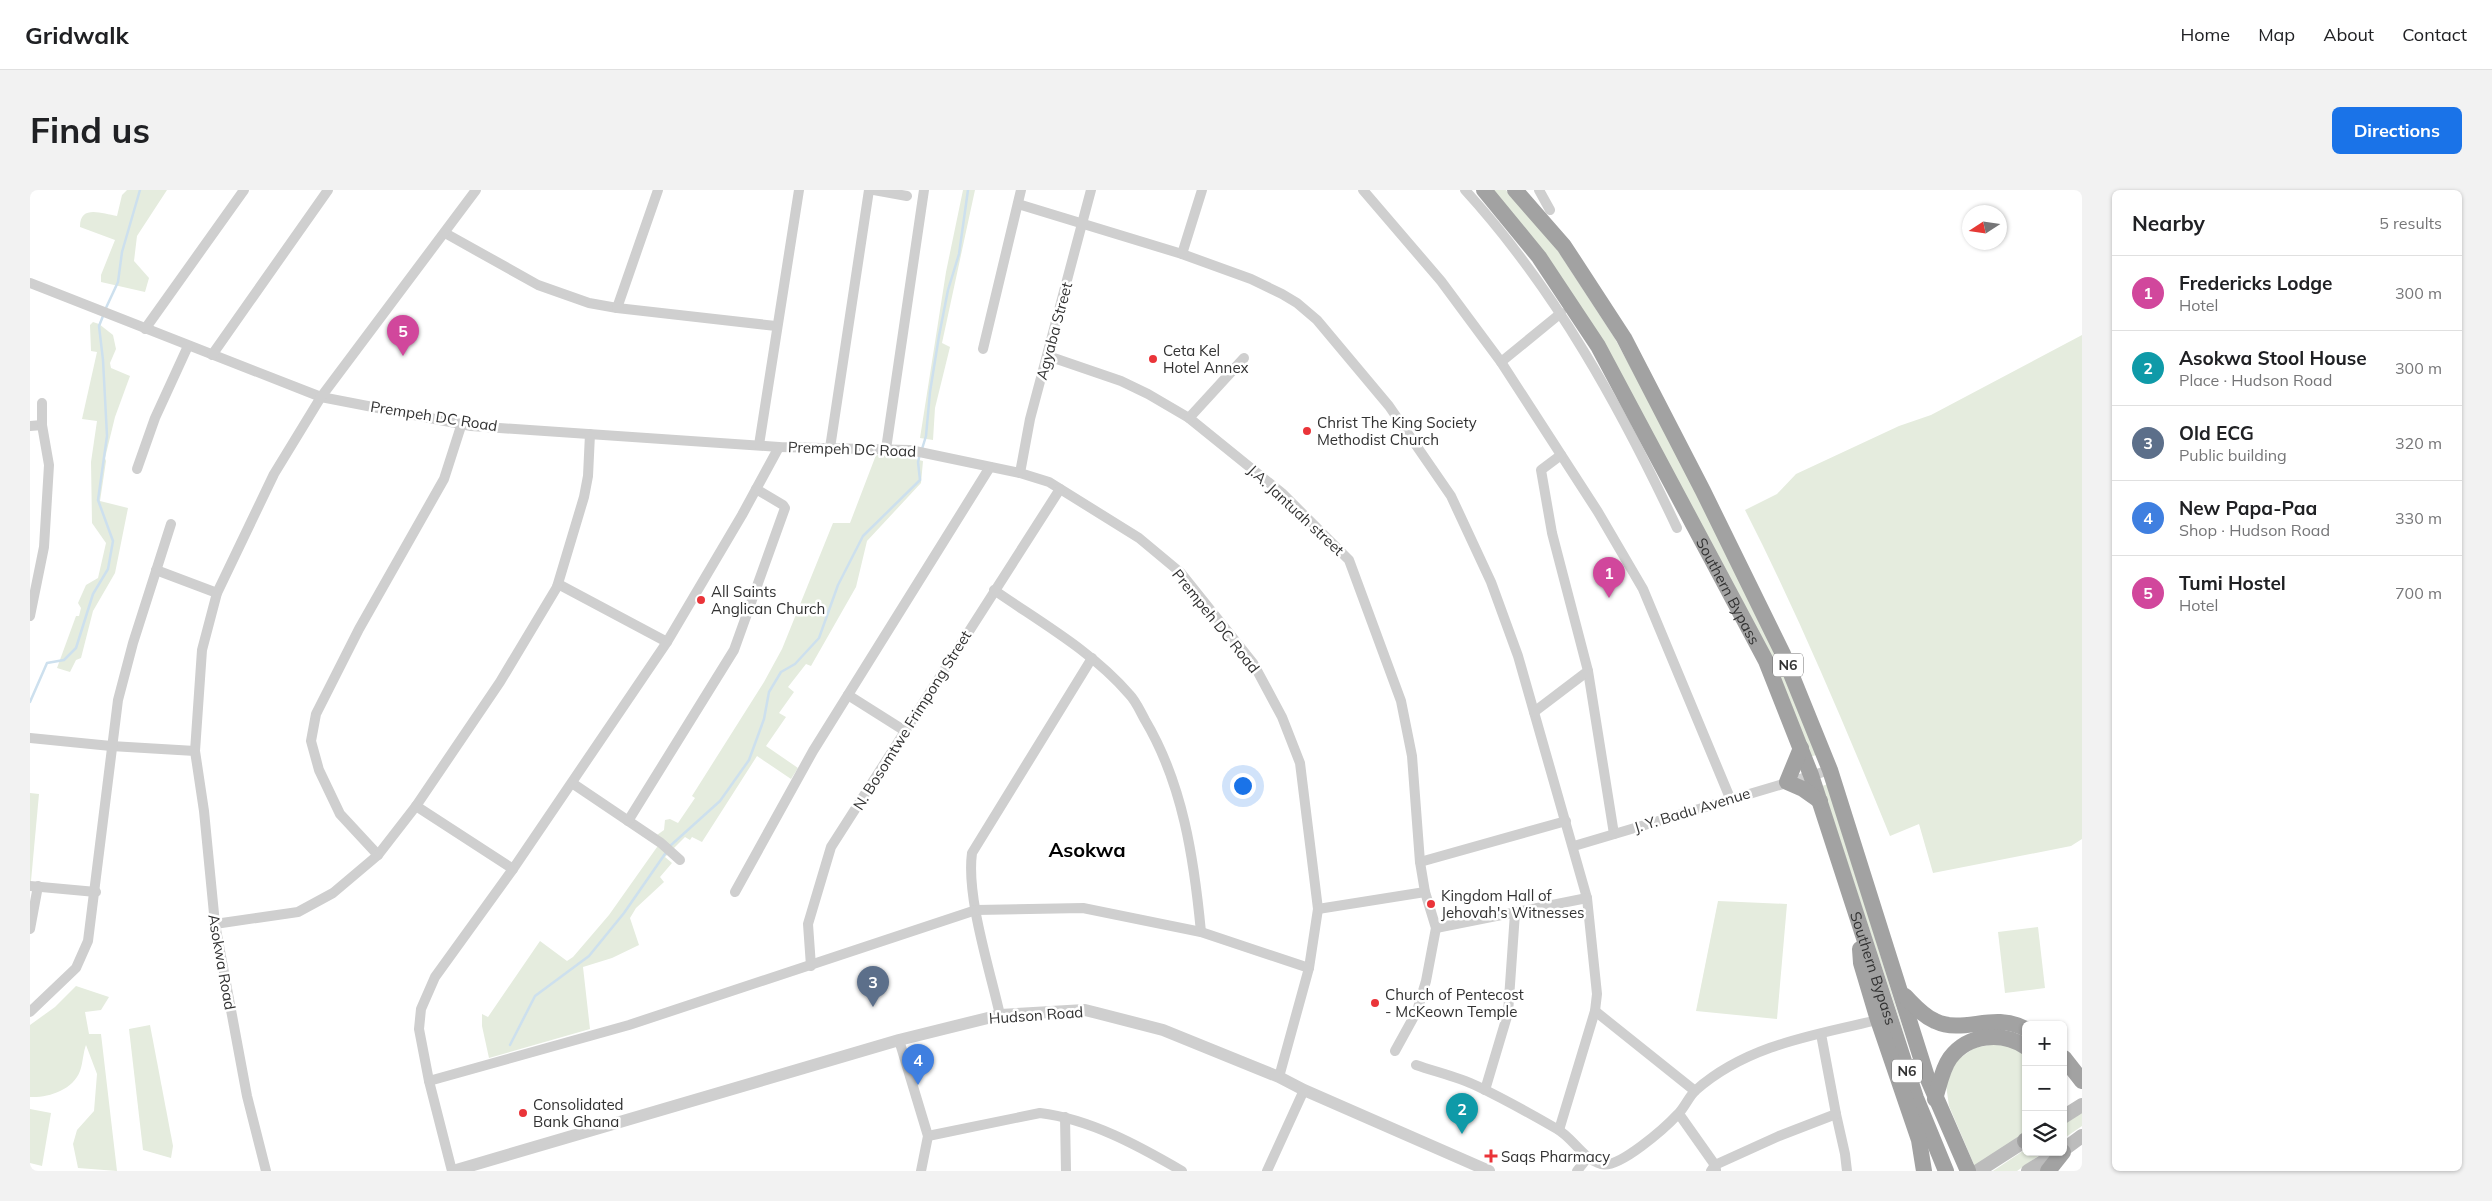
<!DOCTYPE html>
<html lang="en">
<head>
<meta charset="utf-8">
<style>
	body { margin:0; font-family:Mulish,sans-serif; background:#f2f2f2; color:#202124 }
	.controls { position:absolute; right:15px; bottom:15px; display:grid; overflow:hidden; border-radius:8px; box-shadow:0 1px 4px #0004 }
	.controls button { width:45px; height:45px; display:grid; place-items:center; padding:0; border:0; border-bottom:1px solid #e0e0e0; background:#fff; color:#202124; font:25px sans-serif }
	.compass { position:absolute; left:1932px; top:15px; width:45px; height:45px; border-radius:50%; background:#fff; box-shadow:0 1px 4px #0004; rotate:258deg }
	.you { position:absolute; left:1212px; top:595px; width:18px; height:18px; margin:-12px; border:4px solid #fff; border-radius:50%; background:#1a73e8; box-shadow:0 0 0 8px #1a73e833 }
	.badge { display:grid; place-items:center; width:32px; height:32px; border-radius:50%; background:#1a73e8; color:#fff; font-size:16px; font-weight:700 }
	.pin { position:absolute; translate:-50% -41px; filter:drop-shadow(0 1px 2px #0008) }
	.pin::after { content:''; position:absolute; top:26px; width:18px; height:15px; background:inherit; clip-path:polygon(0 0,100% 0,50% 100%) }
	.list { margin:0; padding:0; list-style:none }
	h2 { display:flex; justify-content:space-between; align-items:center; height:65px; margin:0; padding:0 20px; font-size:21px }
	h2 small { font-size:16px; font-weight:400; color:#757577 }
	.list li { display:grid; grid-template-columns:32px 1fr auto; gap:15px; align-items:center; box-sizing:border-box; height:75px; padding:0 20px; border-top:1px solid #e0e0e0 }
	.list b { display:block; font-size:19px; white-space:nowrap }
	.list p { margin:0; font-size:16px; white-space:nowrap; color:#757577 }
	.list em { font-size:16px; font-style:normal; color:#757577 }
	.icon { flex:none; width:28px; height:28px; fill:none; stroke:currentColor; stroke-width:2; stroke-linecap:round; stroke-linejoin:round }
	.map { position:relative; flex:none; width:2052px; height:981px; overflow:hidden; border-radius:8px }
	header { display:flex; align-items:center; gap:30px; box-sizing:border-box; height:70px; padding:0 25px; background:#fff; border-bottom:1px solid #e0e0e0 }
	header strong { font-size:24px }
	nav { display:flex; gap:28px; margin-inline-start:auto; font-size:18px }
	.intro { display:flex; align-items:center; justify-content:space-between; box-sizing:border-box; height:120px; padding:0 30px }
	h1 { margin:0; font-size:35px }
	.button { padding:12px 22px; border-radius:8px; background:#1a73e8; color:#fff; font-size:18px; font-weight:700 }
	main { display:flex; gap:30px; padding:0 30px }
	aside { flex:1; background:#fff; border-radius:8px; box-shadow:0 1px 4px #0004 }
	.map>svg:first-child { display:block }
	.green { fill:#e5ecde }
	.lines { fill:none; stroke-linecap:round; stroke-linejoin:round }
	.stream { stroke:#cde0ee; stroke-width:2.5 }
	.minor { stroke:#cfcfcf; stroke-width:10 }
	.tertiary { stroke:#cfcfcf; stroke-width:12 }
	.secondary { stroke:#bcbcbc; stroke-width:14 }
	.trunk { stroke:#a2a2a2; stroke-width:16 }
	.poi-dot { fill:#ea3439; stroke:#fff; stroke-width:2 }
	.labels { text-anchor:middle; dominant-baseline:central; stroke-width:5; stroke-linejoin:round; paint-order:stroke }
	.shield { fill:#fff; stroke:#707070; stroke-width:1 }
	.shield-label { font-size:14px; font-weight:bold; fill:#323232 }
	.street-label { font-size:15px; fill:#323232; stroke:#fff }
	.poi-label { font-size:15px; fill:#323232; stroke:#fff; text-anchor:start }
	.district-label { font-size:20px; font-weight:bold; fill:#000; stroke:#fff }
</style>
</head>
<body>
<header>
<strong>Gridwalk</strong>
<nav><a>Home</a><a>Map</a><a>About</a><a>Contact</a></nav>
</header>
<div class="intro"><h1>Find us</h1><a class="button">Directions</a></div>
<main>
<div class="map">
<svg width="2052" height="981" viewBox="0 0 2052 981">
	<rect width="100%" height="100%" fill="#fff"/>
	<g class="green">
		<path d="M97,0H137L107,46L104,71L119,88L115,102L71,92V85L85,50L50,37C50,14 72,24 87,26L92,5Z"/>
		<path d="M933,0H945L912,153L920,157L905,218L903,250L890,248L916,82Z"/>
		<path d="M1459,0H1476L1526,58L1584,147L1637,244L1712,392L1761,501L1786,565L1780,567L1609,226Z"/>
		<path d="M63,132L69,134L83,145L86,159L80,173L81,178L100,186L85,227L75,268L76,271L70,311L98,318L85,383L63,421L51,468L46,470L40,482L27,478L46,426H49L51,418L48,413L56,395L68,388L76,353L62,333L61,272L67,231L52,229L67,162L61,161L60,135Z"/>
		<path d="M2052,145V649L2041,656L1903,683L1889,634L1860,646C1815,536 1769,426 1715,320L1747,304L1766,284L1869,236L1901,225Z"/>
		<path d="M846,265L872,266L893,271L891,293L837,351L826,397L781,476L776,474L758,497L764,502L749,523L756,527L736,556L768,578L761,589L727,566L672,652L662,647L660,650L655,647L635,667L642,673L630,687L634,692L606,718L600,728L609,755L582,768L553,777L560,839L459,868L452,836V824L458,827L510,751L537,771L543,767L579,725L632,650L627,645L634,640L635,630L640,629L648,633L665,608L662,606L734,492L752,459L803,333H820Z"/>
		<path d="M1798,594L1879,859L1792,596Z"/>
		<path d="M0,603L9,604L1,691H0Z"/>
		<path d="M1688,711L1757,714L1747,829L1666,821Z"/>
		<path d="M2008,737L2015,798L1975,803L1968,742Z"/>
		<path d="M46,796L79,807L71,820L55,822L59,844H71L87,981L48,978L43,954L47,940L64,921L67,884L56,855C53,863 53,873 50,881C43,900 18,908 0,907V835L25,817Z"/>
		<path d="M120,835L143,956L141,968L113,960L99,839Z"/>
		<path d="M1968,853L1993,861L1996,865V942L1945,977L1919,916L1916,895L1926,871L1944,858Z"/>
		<path d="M0,919L21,923L12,976L0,973Z"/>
		<path d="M2052,921V936L2033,949V933Z"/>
		<path d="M1996,959V962H2014L1987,981H1963Z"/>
	</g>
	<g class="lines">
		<g class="stream">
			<path d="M75,120L88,92L92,62L110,0"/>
			<path d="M892,259L896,246L900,202L909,146L918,100L929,64L938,0"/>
			<path d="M0,512L17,473L34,470L46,458L63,404L78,379L83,351L68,310L77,246L73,170L69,136L73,126"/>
			<path d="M640,656L690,611L719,570L734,529L739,502L751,482L765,474L789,448L808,395L833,346L890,290L888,272L890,264"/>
			<path d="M480,855L505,806L559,766L594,723L637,661"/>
		</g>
		<g class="minor">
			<path d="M844,0L877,6"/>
			<path d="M1333,0L1411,91L1471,172L1568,322L1613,399L1700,608"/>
			<path d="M1435,0C1526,100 1590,217 1647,338"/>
			<path d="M1509,0L1520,20"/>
			<path d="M988,14L1152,64L1221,89L1252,104L1267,113L1287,130L1359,216L1421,306L1461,392L1488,466L1557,708L1567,804L1565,821L1529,940"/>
			<path d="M415,43L508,95L559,113L587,118L746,136"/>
			<path d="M1152,64L1172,0"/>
			<path d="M0,93L291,207L441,236L749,257L880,260L990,283L1019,292L1109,348L1151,383L1223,473L1252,527L1270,573L1288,719L1279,778L1249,887"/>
			<path d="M587,118L628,0"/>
			<path d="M115,139L214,0"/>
			<path d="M953,159L991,0"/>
			<path d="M182,165L298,0"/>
			<path d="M1018,166L1091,191L1118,204L1159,228L1253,304L1319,370L1371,511L1382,566L1390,672L1395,702L1406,738L1396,791L1387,821L1365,861"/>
			<path d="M1471,172L1531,123"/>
			<path d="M1159,228L1214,168"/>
			<path d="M0,236L12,235"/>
			<path d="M729,255L769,0"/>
			<path d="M800,258L839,0"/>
			<path d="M856,259L894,0"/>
			<path d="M107,279L125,228L158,156"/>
			<path d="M990,283L1000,229L1061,0"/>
			<path d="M126,380L187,403"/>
			<path d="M527,397L530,395L637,452"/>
			<path d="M964,400C1010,432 1062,461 1099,504C1106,511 1110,521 1115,530C1153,594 1164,669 1171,742"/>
			<path d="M0,426L14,357L19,275L12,235V213"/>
			<path d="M1558,481L1584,644"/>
			<path d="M818,505L875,541"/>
			<path d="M1504,522L1558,481L1522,343L1511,280L1531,265"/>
			<path d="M0,548L81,556L165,561"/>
			<path d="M542,593L631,653L650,670"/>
			<path d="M386,616L483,679"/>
			<path d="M598,631L704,460L755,318L753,315L726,299"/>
			<path d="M1544,656L1800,580"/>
			<path d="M348,665L310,624L289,580L281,551L286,524L329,439L414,289L432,233"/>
			<path d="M1390,672L1536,631"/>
			<path d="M0,696L66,702"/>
			<path d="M705,702L783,561L960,277"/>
			<path d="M1288,719L1395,702"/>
			<path d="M185,734L268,722L303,703L348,665L386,616L470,492L527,397L554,307L558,286L560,244"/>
			<path d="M1406,738L1557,708"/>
			<path d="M0,739L8,696"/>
			<path d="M781,776L778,734L801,657L1030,299"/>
			<path d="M1565,821L1665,901"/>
			<path d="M0,822L46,778L58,751L88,510L103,453L141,334"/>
			<path d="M970,825C960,780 936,707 942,663L1062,468"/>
			<path d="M1791,844L1806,924L1815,964L1817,981"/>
			<path d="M869,850L898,946L891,981"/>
			<path d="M1386,875C1406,882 1428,887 1447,896C1474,909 1501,924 1527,939C1543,948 1552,968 1571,974C1588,980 1636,937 1648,924C1655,917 1659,906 1666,900C1717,855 1784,845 1848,830"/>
			<path d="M399,891L599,835L946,720L1053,718L1171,742L1279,778"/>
			<path d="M1455,900L1478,823L1485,723"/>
			<path d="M1649,924L1685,975L1686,980"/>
			<path d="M1035,927L1036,981"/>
			<path d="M898,946L1010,923C1060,929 1109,956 1152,981"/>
			<path d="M236,981L217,906L185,734L174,621L165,561L172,460L187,403L244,284L291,207L446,0"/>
			<path d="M422,981L399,891L389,839L391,819L405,787L483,679L637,452L712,325L749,257"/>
			<path d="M1237,981L1274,900"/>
			<path d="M1547,981L1558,967"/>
			<path d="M1681,981L1685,975L1749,946L1806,924"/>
		</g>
		<path class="tertiary" d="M423,981L869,850L970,825L1055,820L1067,823L1133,840L1249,887L1274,900L1459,981"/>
		<g class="secondary">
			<path d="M2033,927L2052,915"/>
			<path d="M2033,960L2052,946"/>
			<path d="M1948,981L1996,950"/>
			<path d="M1998,981L2029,962"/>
		</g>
		<g class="trunk">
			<path id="s1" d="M1454,0L1509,67L1568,156L1736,471L1781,585L1886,908L1916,981"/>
			<path d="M1485,0L1534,56L1594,148L1673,301L1753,464L1800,580L1897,887L1938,981"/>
			<path d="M1771,558L1757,592L1773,599L1790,611"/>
			<path d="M1830,759L1831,773L1848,830L1889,950L1894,981"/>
			<path d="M1875,806C1884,815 1893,826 1905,831C1935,845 1962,821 1996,839"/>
			<path d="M2034,868L2052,891"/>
			<path d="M1905,909C1909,896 1912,879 1920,868C1938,844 1972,841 1996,857"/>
			<path d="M1995,951L1996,950"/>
			<path d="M2018,981L2033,962"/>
		</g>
	</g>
	<g class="poi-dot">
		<circle cx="1123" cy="169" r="5"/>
		<circle cx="1277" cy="241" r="5"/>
		<circle cx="671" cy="410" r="5"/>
		<circle cx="1401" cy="714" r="5"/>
		<circle cx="1345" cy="813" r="5"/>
		<circle cx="493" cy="923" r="5"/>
		<path d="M1458.5 958.5h5v5h5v5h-5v5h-5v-5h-5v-5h5z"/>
	</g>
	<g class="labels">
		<g class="shield">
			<rect x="1743" y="463.5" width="30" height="23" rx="4"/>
			<rect x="1862" y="869.5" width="30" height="23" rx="4"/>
		</g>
		<g class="shield-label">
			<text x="1758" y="475">N6</text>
			<text x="1877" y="881">N6</text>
		</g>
		<g class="street-label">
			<text transform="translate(1024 141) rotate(-75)">Agyaba Street</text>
			<text transform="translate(404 226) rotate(9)">Prempeh DC Road</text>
			<text transform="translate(822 259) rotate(2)">Prempeh DC Road</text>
			<text transform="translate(1266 320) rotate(43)">J.A. Jantuah street</text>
			<text stroke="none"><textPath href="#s1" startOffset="471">Southern Bypass</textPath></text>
			<text transform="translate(1186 431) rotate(51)">Prempeh DC Road</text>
			<text transform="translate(882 530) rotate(-58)">N. Bosomtwe Frimpong Street</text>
			<text transform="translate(1662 620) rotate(-17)">J. Y. Badu Avenue</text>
			<text transform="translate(192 772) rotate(80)">Asokwa Road</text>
			<text stroke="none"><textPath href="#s1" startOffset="876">Southern Bypass</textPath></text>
			<text transform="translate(1006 825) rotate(-4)">Hudson Road</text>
		</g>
		<g class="poi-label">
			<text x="1133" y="160">Ceta Kel<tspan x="1133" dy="17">Hotel Annex</tspan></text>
			<text x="1287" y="232">Christ The King Society<tspan x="1287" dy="17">Methodist Church</tspan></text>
			<text x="681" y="401">All Saints<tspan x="681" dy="17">Anglican Church</tspan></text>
			<text x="1411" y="705">Kingdom Hall of<tspan x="1411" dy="17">Jehovah's Witnesses</tspan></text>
			<text x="1355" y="804">Church of Pentecost<tspan x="1355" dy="17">- McKeown Temple</tspan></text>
			<text x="503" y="914">Consolidated<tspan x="503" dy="17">Bank Ghana</tspan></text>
			<text x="1471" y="966">Saqs Pharmacy</text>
		</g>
		<g class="district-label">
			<text x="1057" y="659">Asokwa</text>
		</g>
	</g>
</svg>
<div class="controls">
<button>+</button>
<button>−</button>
<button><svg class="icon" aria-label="layers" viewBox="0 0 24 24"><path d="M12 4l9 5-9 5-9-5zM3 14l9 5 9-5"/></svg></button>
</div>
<svg class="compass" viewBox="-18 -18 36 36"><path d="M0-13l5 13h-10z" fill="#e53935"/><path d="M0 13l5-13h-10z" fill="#757577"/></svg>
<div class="you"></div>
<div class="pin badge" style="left:1579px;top:408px;background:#d1479c">1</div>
<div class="pin badge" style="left:1432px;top:944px;background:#0f9aa8">2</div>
<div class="pin badge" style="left:843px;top:817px;background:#5c6f8a">3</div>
<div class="pin badge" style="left:888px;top:895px;background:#3f7fe0">4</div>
<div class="pin badge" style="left:373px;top:166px;background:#d1479c">5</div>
</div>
<aside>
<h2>Nearby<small>5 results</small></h2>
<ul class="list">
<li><span class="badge" style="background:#d1479c">1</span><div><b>Fredericks Lodge</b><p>Hotel</p></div><em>300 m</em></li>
<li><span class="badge" style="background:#0f9aa8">2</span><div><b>Asokwa Stool House</b><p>Place · Hudson Road</p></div><em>300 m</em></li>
<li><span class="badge" style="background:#5c6f8a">3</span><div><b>Old ECG</b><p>Public building</p></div><em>320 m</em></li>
<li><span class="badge" style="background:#3f7fe0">4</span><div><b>New Papa-Paa</b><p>Shop · Hudson Road</p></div><em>330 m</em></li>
<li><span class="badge" style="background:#d1479c">5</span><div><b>Tumi Hostel</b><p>Hotel</p></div><em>700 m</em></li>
</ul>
</aside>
</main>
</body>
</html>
